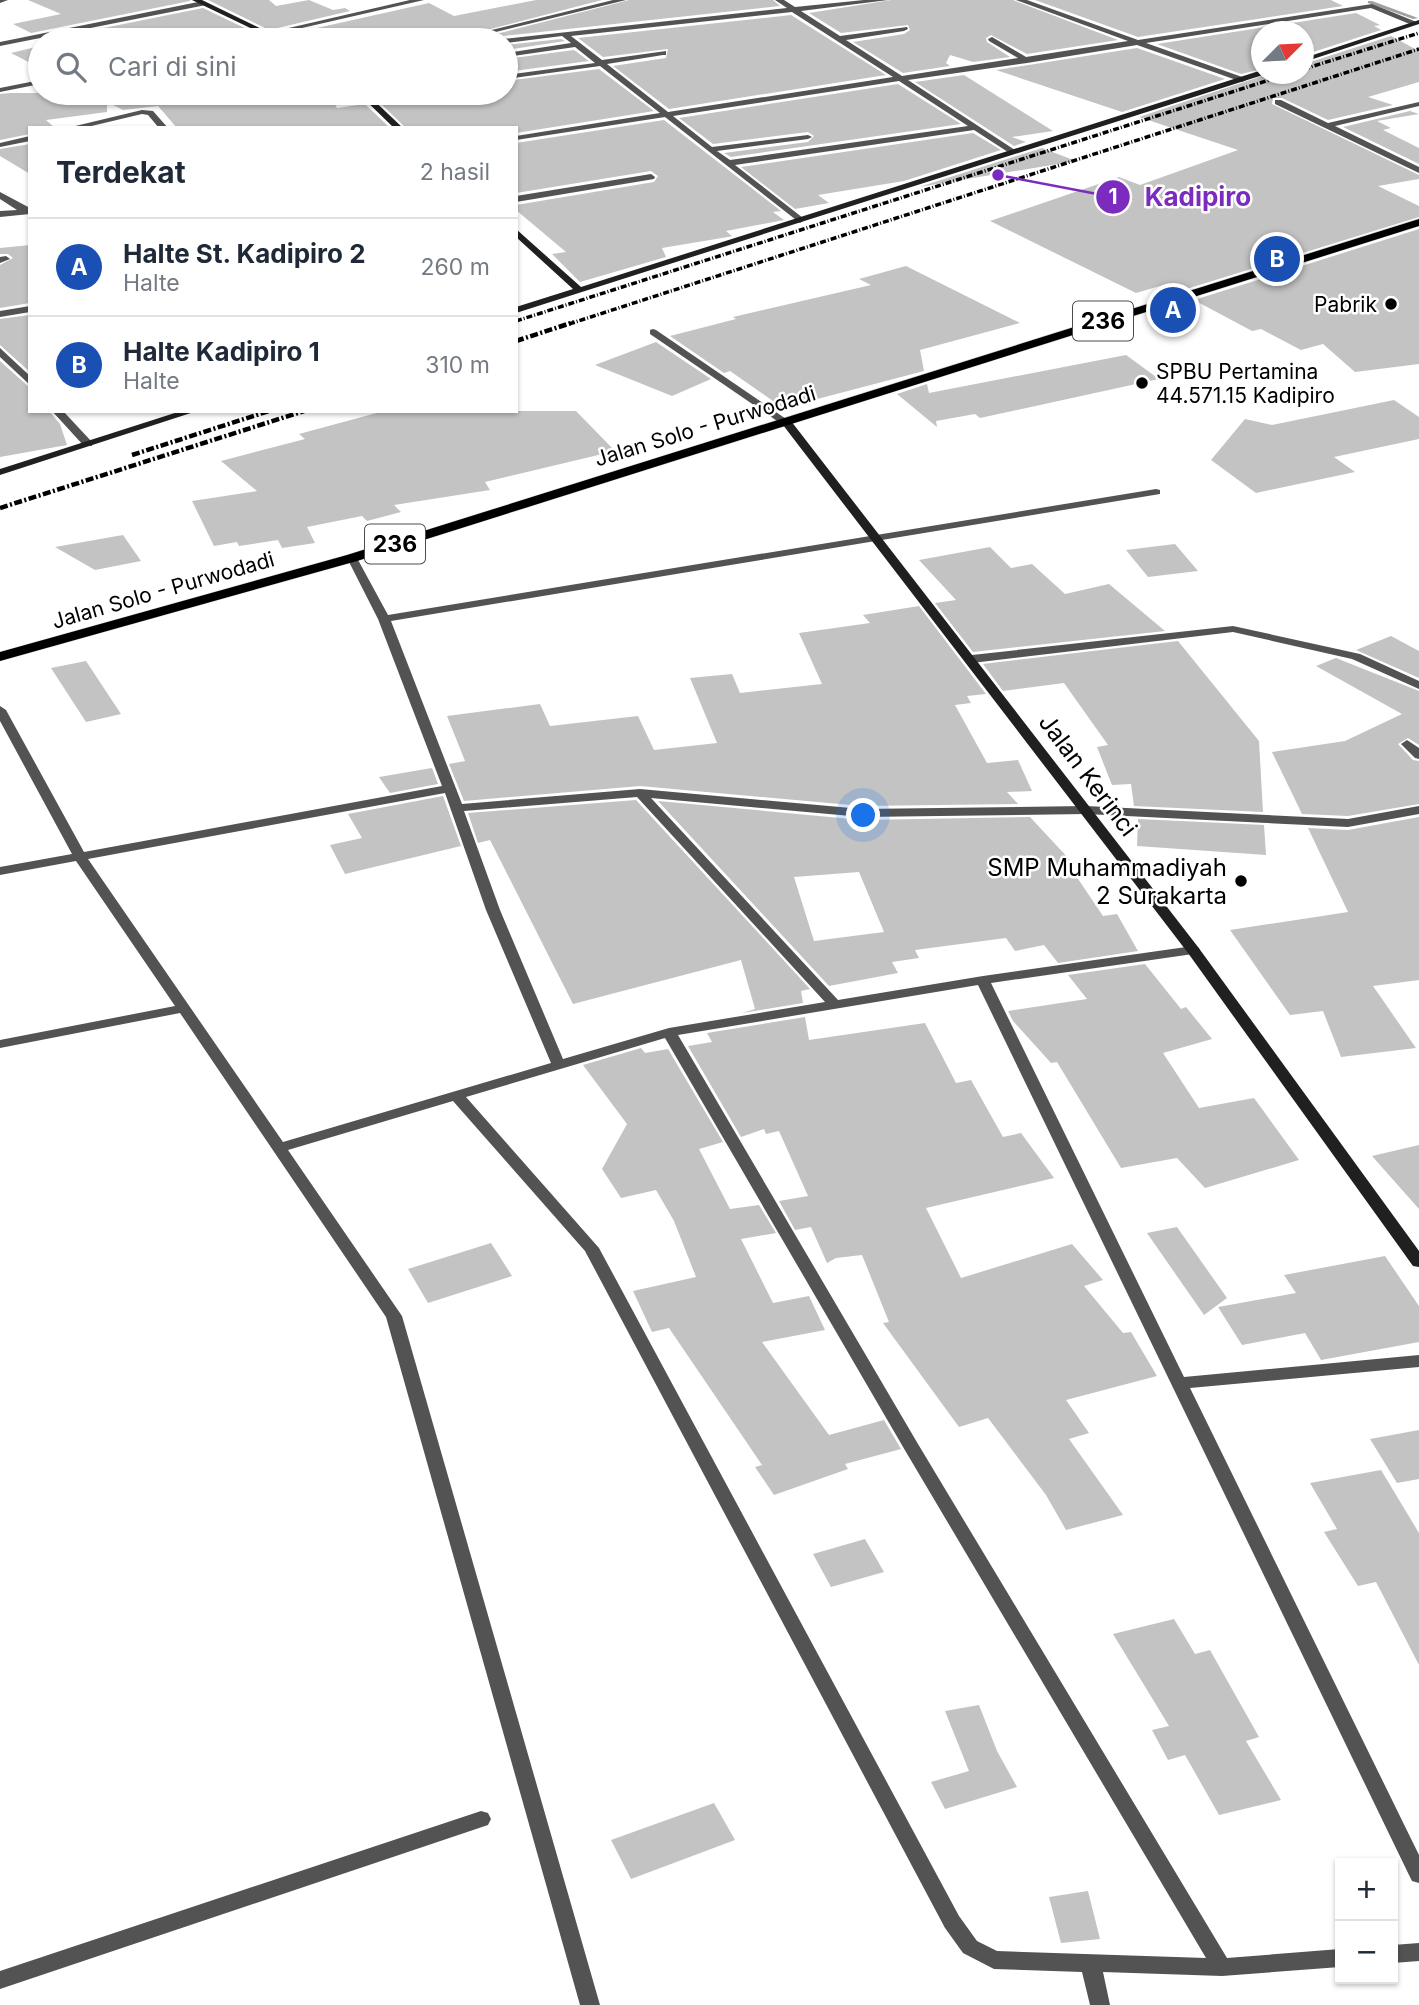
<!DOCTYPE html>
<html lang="id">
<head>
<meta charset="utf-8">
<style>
	body { margin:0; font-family:Inter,sans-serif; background:#f6f6f7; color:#1f2937 }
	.controls { position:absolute; right:21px; bottom:21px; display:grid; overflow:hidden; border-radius:0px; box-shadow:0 2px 5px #0004 }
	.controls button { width:63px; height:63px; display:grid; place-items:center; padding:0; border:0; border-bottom:2px solid #e0e1e3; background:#fff; color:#1f2937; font:35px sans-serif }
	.compass { position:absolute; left:1251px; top:21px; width:63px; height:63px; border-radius:50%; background:#fff; box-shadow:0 2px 5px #0004; rotate:66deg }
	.you { position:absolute; left:864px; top:816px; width:24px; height:24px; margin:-18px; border:5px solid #fff; border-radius:50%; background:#1a73e8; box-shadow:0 0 0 10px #1a73e833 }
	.badge { display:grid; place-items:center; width:46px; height:46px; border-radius:50%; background:#000; color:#fff; font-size:23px; font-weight:700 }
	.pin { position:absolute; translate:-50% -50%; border:4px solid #fff; box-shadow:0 2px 7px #0006 }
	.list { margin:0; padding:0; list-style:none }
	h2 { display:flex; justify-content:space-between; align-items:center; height:91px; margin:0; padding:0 28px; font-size:30px }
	h2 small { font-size:23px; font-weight:400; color:#747a83 }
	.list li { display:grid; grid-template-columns:46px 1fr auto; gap:21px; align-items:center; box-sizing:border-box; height:98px; padding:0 28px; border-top:2px solid #e0e1e3 }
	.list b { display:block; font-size:26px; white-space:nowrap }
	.list p { margin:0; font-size:23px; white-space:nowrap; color:#747a83 }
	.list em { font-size:23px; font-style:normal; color:#747a83 }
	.icon { flex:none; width:38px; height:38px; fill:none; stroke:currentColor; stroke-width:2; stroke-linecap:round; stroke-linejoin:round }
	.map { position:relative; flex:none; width:1419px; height:2005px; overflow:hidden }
	.search { position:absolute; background:#fff; box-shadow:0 2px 5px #0004; left:28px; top:28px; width:490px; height:77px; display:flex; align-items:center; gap:18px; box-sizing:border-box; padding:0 24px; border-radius:38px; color:#747a83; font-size:26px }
	.panel { position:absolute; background:#fff; box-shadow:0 2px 5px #0004; left:28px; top:126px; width:490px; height:287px; border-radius:0px }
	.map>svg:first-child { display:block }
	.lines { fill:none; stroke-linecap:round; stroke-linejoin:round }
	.stream { fill:#a1a1a1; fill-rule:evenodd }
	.building { fill:#c3c3c3; fill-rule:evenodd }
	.primary-casing { stroke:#dbdbdb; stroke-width:1 }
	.street { fill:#535353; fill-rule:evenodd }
	.secondary { fill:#202020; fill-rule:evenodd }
	.primary { fill:#000; fill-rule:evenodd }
	.rail-far1 { stroke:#000; stroke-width:3.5; stroke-dasharray:6 2 1 2; stroke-linecap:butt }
	.rail { stroke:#000; stroke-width:4.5; stroke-dasharray:8 2.5 2 2.5; stroke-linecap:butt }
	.poi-dot { fill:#000; stroke:#fff; stroke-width:2.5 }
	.labels { text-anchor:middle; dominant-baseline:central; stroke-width:5; stroke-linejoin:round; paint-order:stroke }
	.far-poi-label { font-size:21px; fill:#000; stroke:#fff; text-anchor:end }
	.far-street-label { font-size:21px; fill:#000; stroke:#fff }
	.shield { fill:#fff; stroke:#4c4c4c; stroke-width:2 }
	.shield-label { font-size:23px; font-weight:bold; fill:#000 }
	.street-label { font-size:24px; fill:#000; stroke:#fff }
	.poi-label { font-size:24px; fill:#000; stroke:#fff; text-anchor:end }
	.leader { fill:none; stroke:#7b2cbf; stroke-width:2.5 }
	.callout-dot { fill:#7b2cbf; stroke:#fff; stroke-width:2.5 }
	.mark-label { font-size:21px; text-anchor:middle; font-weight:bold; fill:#fff }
	.callout-label { font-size:26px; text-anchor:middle; font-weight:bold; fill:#7b2cbf; stroke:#fff; stroke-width:5; stroke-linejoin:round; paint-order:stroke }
</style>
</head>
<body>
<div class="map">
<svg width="1419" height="2005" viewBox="0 0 1419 2005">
	<rect width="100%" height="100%" fill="#fff"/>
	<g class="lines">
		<path class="stream" d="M1368,1H1372L1418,18L1413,19L1368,3Z"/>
	</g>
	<g class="building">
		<path d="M28,0H190V1L31,33L13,24L61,14Z"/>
		<path d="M208,0H269L276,6L309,0L333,10L345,8L350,11L269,30Z"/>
		<path d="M536,0H602L448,40H286L281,36L429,3L454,16Z"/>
		<path d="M629,0H773L780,6L503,36L501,40H473Z"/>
		<path d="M891,0H1013L1118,40L1027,54L991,35L986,38L987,42L1010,57L973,62L950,55L946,63L950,66L903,73L853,42L904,34L910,30L908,25L841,33L809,13Z"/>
		<path d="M1035,0H1331L1343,6L1138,37Z"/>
		<path d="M203,8L255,33L234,40H44Z"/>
		<path d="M1356,13L1380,25L1374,26L1381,30L1304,55V32H1262V69L1241,74L1157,44Z"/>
		<path d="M791,15L886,75L669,109L613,66L666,58L668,49L603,57L578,38Z"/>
		<path d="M1391,36L1419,51V82L1368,97L1393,105L1328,120L1282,98H1273L1272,104L1419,175V179L1378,186L1419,206V217L1180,291L1167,284L1136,293L990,221L1119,177L1140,185L1238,150L1139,117L1268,74H1304V64Z"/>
		<path d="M561,39L565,41L506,50V45Z"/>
		<path d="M40,46V68L11,53Z"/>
		<path d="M1137,48L1225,79L1122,112L996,70Z"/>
		<path d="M574,50L589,61L506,72V59Z"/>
		<path d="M599,69L654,111L516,133V128H406L379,102L442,93H506V81Z"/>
		<path d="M964,75L1053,131L1012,137L1026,142L1014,146L915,82Z"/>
		<path d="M898,84L961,124L731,157L724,153L808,142L814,136L808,132L713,144L679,118Z"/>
		<path d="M10,93H329L337,108L365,104L390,128H177L158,106L123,110L107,102V112L46,120L54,127L30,128V134L0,140V94Z"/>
		<path d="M1410,111L1419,114L1377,121L1391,128L1383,130L1419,148V164L1343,127Z"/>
		<path d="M664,120L781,211L773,212L784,220L726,231L732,236L728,237L662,248L666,257L580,282L552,254L566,252L516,210V205L654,182L658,176L651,171L516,193V143Z"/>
		<path d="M973,133L1001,150L904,181L818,195L829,203L795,209L741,167Z"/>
		<path d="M30,144V174L0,156V149Z"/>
		<path d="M1042,148L1076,161L919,187Z"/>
		<path d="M1419,229V364L1355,372L1323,344L1301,350L1261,329L1252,331L1194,300Z"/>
		<path d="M30,245V303L0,308V265L13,258L8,254H0V248Z"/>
		<path d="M906,266L1020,323L920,350L924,371L783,408L730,371L724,373L670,336L736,319L733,317L871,285L859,279Z"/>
		<path d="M30,315V372L0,345V319Z"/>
		<path d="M656,342L711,379L672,396L595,365Z"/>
		<path d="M1126,355L1159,379L980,418L975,414L936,421L937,427L897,394L927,384L929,393Z"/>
		<path d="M0,361L30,388V411H49L60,424L67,445L0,457Z"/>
		<path d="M1394,400L1419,417V439L1334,457L1355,472L1256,493L1211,460L1245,419L1272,425Z"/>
		<path d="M384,411H576L615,451L485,482L490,490L394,505L401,512L367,521L362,516L307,527L315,543L282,548L278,540L239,546L237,542L214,546L192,501L257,491L221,461L305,439L299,434Z"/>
		<path d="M123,535L141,561L95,570L55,547Z"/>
		<path d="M1175,544L1198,571L1148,577L1126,550Z"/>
		<path d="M990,547L1011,568L1032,564L1065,594L1109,584L1165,631L973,652L935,603L956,600L919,560Z"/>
		<path d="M919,606L986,694L967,696L971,703L955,705L987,763L1018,760L1032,791L1007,792L1018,804L862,806L640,786L464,801L449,764L465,761L447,716L540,704L550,726L638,716L654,750L717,743L690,678L732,674L740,693L822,684L799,633L870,623L863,615Z"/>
		<path d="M1391,636L1419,651V678L1356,650Z"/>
		<path d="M1178,641L1259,741L1263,812L1134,806L1131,784L1112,785L1097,747L1108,745L1064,683L1003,691L983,664Z"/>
		<path d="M1336,658L1419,691V745L1408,738L1398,744L1413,760L1419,761V804L1348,816L1302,814L1272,752L1345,741L1402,714L1316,666Z"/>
		<path d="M86,661L121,714L86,722L51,668Z"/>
		<path d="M432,768L438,784L390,793L379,777Z"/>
		<path d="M443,796L461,846L345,874L330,845L362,838L348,814Z"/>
		<path d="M636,800L810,989L801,991L803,1003L742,1013L755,1009L741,960L573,1004L490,840L478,843L468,813Z"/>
		<path d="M658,801L862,820L1030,817L1070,860L1066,861L1103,916L1117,914L1138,951L1058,963L1044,945L1015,951L1006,938L915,950L919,958L892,962L898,973L829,986ZM859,872L884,932L814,941L794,877Z"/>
		<path d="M1419,817V980L1373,986L1416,1048L1341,1057L1323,1011L1290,1015L1230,930L1348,912L1308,828L1348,830Z"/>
		<path d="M1138,819L1264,825L1266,855L1137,846Z"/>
		<path d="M1145,964L1181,1009L1186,1007L1212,1039L1163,1053L1199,1108L1254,1098L1299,1160L1205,1188L1177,1158L1121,1168L1057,1062L1051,1063L1013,1021L1008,1011L1087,999L1068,975Z"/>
		<path d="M805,1017L809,1040L925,1023L956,1083L971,1080L1003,1137L1021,1133L1054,1178L926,1208L961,1278L1072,1244L1103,1280L1084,1286L1123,1333L1131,1332L1157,1376L1066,1400L1089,1433L1069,1439L1123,1515L1066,1530L1046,1495L988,1418L959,1427L883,1323L889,1322L862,1255L836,1258L827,1263L811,1227L795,1230L779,1201L808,1196L779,1131L766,1134L764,1129L741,1137L688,1046L712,1042L707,1033Z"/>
		<path d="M641,1048L645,1053L668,1049L723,1142L699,1149L730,1209L759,1205L776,1233L741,1239L773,1303L809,1296L825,1330L762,1342L829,1435L884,1420L901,1449L845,1464L848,1469L774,1495L755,1467L762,1465L669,1328L652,1332L633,1291L696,1277L674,1221L656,1190L621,1198L602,1169L627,1124L583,1065Z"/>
		<path d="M1419,1145V1209L1372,1156Z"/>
		<path d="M1177,1227L1227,1298L1204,1315L1147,1233Z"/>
		<path d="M491,1243L512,1276L428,1303L408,1269Z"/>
		<path d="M1385,1256L1419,1306V1342L1321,1360L1305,1333L1242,1345L1218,1307L1296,1293L1284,1275Z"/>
		<path d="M1419,1430V1479L1397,1483L1370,1439Z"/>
		<path d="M1381,1470L1419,1533V1665L1376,1582L1358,1586L1324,1532L1337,1529L1310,1483Z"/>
		<path d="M865,1539L884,1572L831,1587L813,1554Z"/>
		<path d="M1174,1619L1195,1654L1210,1650L1259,1737L1246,1741L1281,1800L1219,1815L1185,1755L1168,1760L1152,1730L1169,1726L1113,1634Z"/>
		<path d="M979,1705L997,1751L1017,1787L945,1809L931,1782L969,1771L945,1711Z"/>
		<path d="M714,1803L735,1840L631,1879L611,1840Z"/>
		<path d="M1088,1891L1100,1939L1061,1943L1049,1897Z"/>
	</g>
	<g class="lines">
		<g class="primary-casing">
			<path id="primary" d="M1419,219V226L357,561L0,661V652L347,555Z"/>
		</g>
		<g class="street">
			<path d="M0,0H8L0,3Z"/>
			<path d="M410,0H424L250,40H237Z"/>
			<path d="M613,0H626L463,40H451Z"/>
			<path d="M775,0H784L795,7L864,0H888L801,11L840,36L907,27L908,29L904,31L846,40L902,76L1018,58L989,41L988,39L992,37L1026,57L1128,41L1016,0H1027L1138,40L1372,4L1419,23L1412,25L1371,8L1146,43L1245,78L1246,80L1242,82L1137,45L1027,63L908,80L1018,152L1011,154L974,130L735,165L803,218L804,220L800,223L665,117L516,140V136L660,113L600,66L506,79V75L595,63L575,47L506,57V53L571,43L562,36L506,43L503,39L787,8ZM792,12L893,77L668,112L607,64L663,55H666V51L602,60L571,36ZM899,81L968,126L730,160L717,151L808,139L812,137L808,135L712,147L673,116Z"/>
			<path d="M203,1L206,5L0,46V42Z"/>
			<path d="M40,80V84L0,92V88Z"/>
			<path d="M372,93H393L365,98L361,96Z"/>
			<path d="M1275,100H1281L1328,123L1419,102V106L1335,126L1419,167V173L1275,104Z"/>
			<path d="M142,110L153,111L168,128H159L148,115L142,114L83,128H67Z"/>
			<path d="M30,136V141L0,147V143Z"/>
			<path d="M651,174L655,177L654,179L516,202V196Z"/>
			<path d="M0,192L30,208V214L0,217V211L17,210L0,199Z"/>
			<path d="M0,257L6,256L10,259L0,263Z"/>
			<path d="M30,306V312L0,317V311Z"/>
			<path d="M653,329L656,330L792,423L783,425L650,334V330Z"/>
			<path d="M0,348L30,376V385L0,357Z"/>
			<path d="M52,411H63L92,442V446H84Z"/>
			<path d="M1156,489L1160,490V494L391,621L462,804L640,789L862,809L1086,806L1348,819L1419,806V814L1348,827L1086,814L862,817L651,798L838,1000L983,976L1193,946L1198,947L1200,950L1193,954L991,983L1184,1377L1419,1355V1367L1190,1388L1419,1855V1883L1412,1881L1409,1875L978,985L678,1035L918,1444L1227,1958L1340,1949V1967L1222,1976L1103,1972L1110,2005H1090L1082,1972L994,1969L963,1953L945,1928L585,1251L453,1101L288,1150L402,1316L600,2005H580L386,1317L180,1013L0,1048V1040L175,1006L76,861L0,875V867L72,854L0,721V706L6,710L84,852L442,786L378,619L347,558L348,556L352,555L357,558L388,615ZM445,793L486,910L551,1063L283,1142L88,859ZM637,797L825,1002L669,1028L563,1059L500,910L464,811ZM665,1038L906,1452L1206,1958L997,1951L977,1941L959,1916L599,1248L466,1097Z"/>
			<path d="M1233,626L1360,654L1419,681V689L1352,659L1233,632L972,663L966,659L972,655Z"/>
			<path d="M1407,740L1419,748V759L1415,758L1401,744Z"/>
			<path d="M481,1811L488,1813L491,1819L488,1825L0,1989V1971Z"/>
			<path d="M1419,1943V1961L1393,1963V1945Z"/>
		</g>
		<g class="secondary">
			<path d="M192,0H202L284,40H275Z"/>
			<path d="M1419,20V24L1304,62V58Z"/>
			<path d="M1259,71L1266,74L516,313V307L573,289L516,237V229L581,287Z"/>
			<path d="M358,93H366L403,128H394Z"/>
			<path d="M181,411H197L0,475V469Z"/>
			<path d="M787,420L791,421L1198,947L1419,1251V1267L1413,1266L1188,953L783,425L782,423Z"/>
		</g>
		<use href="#primary" class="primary"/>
		<g class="rail-far1">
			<path d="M1304,69L1419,33"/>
			<path d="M516,321L1288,74"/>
			<path d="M569,324L1419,49"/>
		</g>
		<g class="rail">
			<path d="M516,341L574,322"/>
			<path d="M132,455L269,411"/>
			<path d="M0,508L304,411"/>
		</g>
	</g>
	<g class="poi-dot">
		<circle cx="1391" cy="304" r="7"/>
		<circle cx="1142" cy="383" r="7"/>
		<circle cx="1241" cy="881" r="7"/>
	</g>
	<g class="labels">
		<g class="far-poi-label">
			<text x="1377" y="304">Pabrik</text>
			<text x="1156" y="371" text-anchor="start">SPBU Pertamina<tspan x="1156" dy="24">44.571.15 Kadipiro</tspan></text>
		</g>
		<g class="far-street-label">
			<text transform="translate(705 426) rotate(-17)">Jalan Solo - Purwodadi</text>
			<text transform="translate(163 590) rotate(-16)">Jalan Solo - Purwodadi</text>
		</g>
		<g class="shield">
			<rect x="1073" y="301.5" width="60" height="39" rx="5"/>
			<rect x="365" y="524.5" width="60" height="39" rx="5"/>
		</g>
		<g class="shield-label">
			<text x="1103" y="321">236</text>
			<text x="395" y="544">236</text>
		</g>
		<g class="street-label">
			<text transform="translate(1088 775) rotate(53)">Jalan Kerinci</text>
		</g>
		<g class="poi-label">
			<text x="1227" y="867">SMP Muhammadiyah<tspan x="1227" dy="28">2 Surakarta</tspan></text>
		</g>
	</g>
	<path class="leader" d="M998 175L1113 197"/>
	<g class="callout-dot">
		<circle cx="998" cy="175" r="7"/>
		<circle cx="1113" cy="197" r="18"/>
	</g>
	<g class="mark-label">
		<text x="1113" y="204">1</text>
	</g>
	<g class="callout-label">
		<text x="1198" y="206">Kadipiro</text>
	</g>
</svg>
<div class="controls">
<button>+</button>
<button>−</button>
</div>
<svg class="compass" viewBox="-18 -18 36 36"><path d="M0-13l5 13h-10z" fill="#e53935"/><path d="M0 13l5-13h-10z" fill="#747a83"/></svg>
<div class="you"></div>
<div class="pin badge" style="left:1173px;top:310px;background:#1a4fb4">A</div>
<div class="pin badge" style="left:1277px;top:259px;background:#1a4fb4">B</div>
<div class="search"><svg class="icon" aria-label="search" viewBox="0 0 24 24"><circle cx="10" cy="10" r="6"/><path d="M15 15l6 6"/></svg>Cari di sini</div>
<section class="panel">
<h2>Terdekat<small>2 hasil</small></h2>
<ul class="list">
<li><span class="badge" style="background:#1a4fb4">A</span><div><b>Halte St. Kadipiro 2</b><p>Halte</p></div><em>260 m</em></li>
<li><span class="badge" style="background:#1a4fb4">B</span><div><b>Halte Kadipiro 1</b><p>Halte</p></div><em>310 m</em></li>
</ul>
</section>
</div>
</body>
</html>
